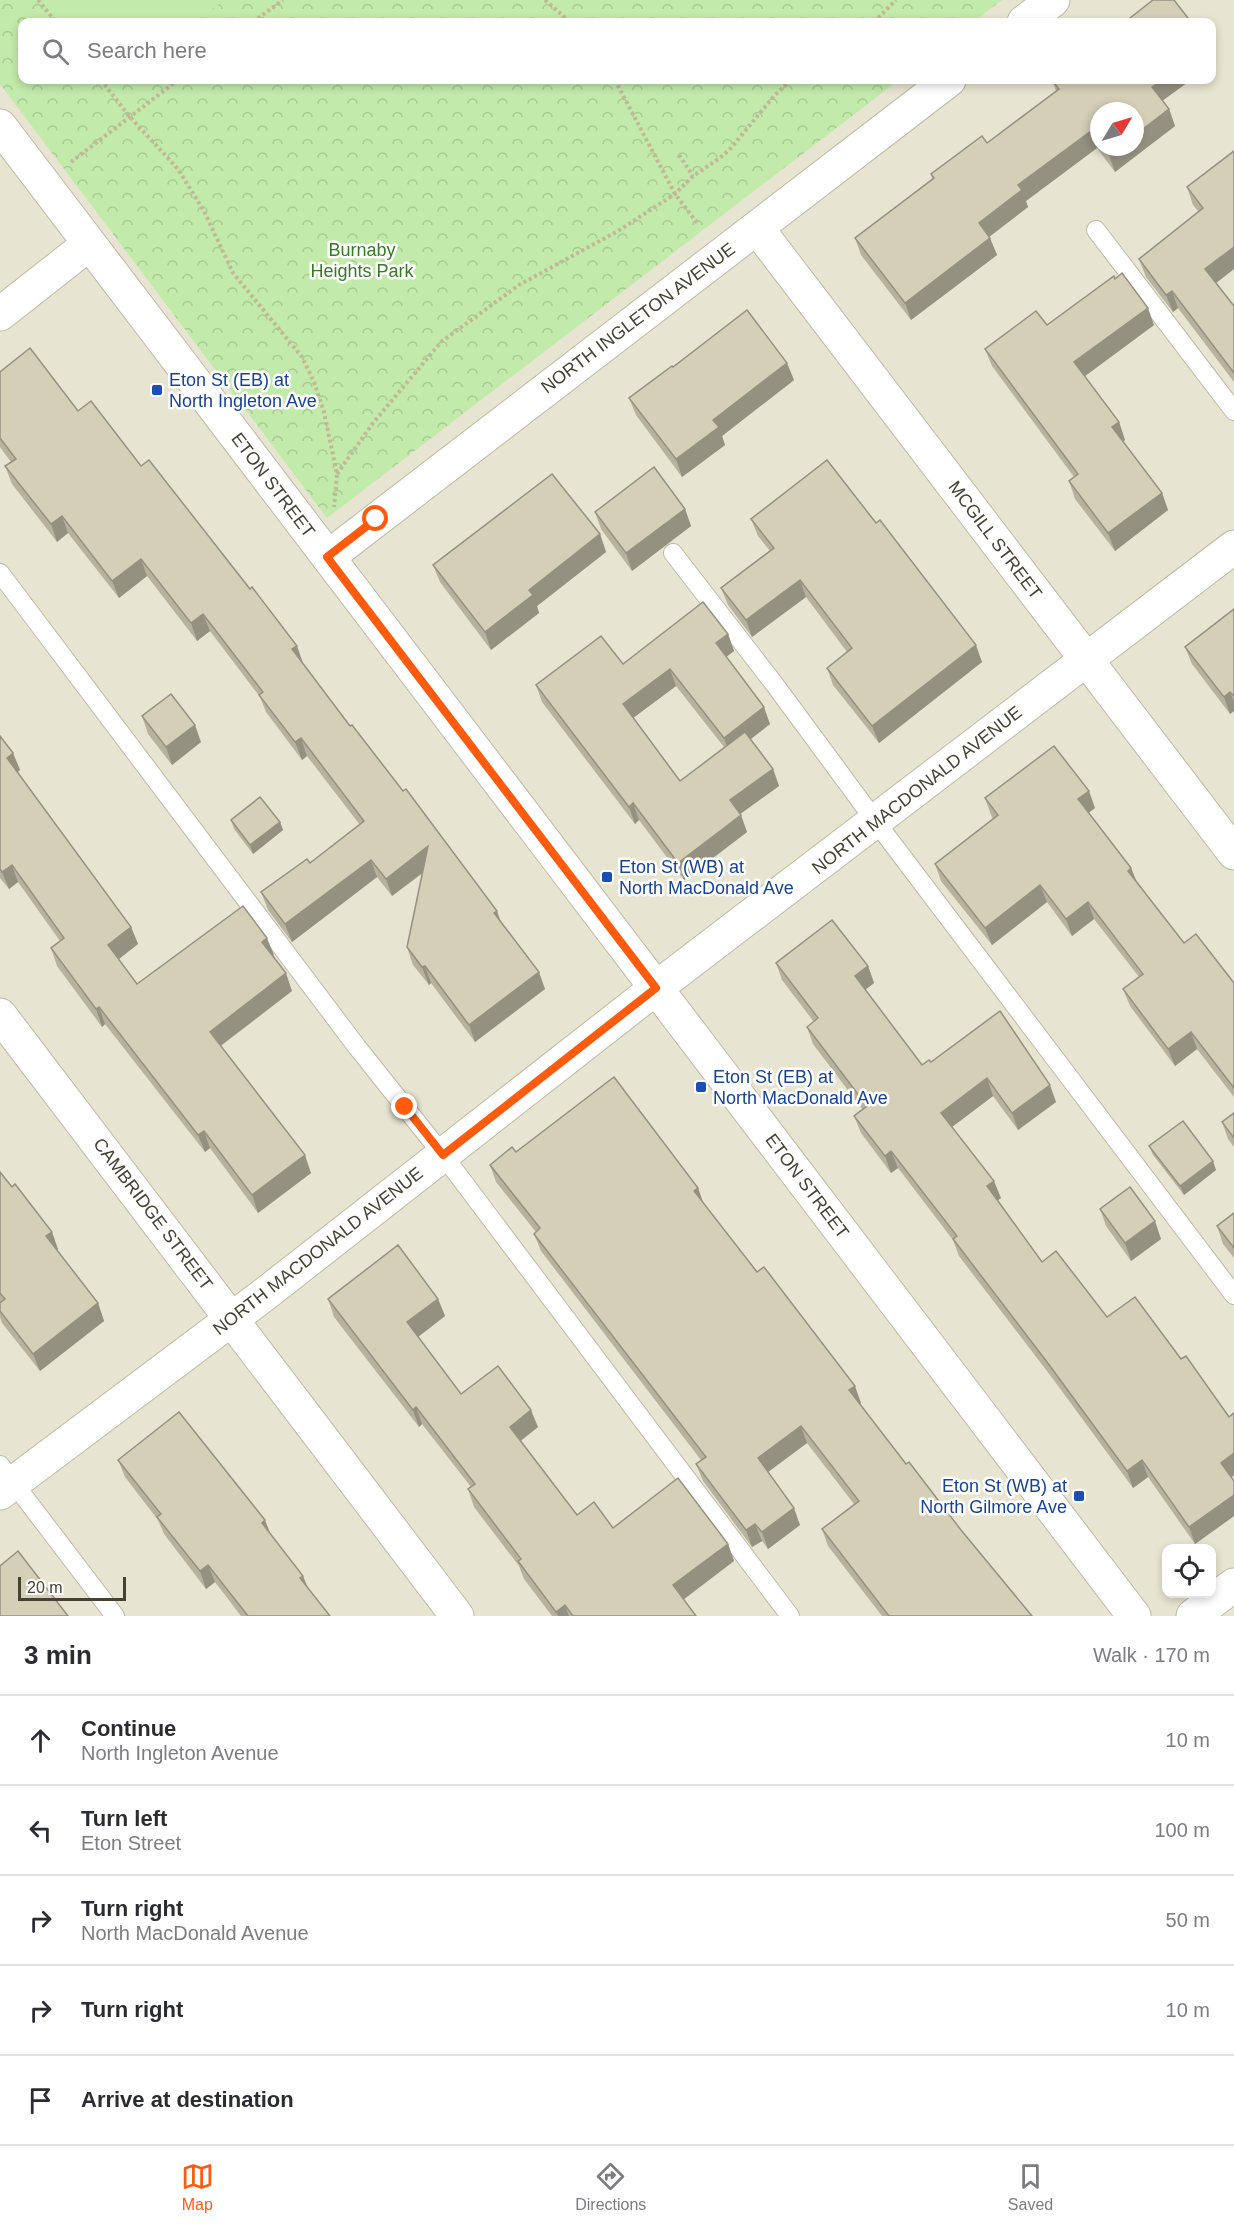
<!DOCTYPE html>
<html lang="en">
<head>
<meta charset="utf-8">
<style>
	body { margin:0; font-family:Helvetica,sans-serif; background:#f2f2f3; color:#2b2b33 }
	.controls { position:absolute; right:18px; bottom:18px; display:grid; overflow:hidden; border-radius:12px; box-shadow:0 3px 9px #0003 }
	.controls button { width:54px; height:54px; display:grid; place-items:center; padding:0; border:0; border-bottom:2px solid #e1e1e2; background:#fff; color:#2b2b33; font:30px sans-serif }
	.compass { position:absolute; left:1090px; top:102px; width:54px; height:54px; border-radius:50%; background:#fff; box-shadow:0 3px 9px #0003; rotate:52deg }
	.scale { position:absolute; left:18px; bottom:15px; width:108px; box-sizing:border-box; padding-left:6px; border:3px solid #454133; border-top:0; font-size:16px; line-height:21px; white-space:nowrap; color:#454133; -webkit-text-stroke:4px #fff; paint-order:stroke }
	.stop { position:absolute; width:18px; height:18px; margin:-14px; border:4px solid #ff5b0f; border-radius:50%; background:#fff }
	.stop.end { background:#ff5b0f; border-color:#fff; box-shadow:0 2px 6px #0008 }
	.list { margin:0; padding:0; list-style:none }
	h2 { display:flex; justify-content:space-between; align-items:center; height:78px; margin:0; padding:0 24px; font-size:26px }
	h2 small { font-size:20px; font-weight:400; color:#7c7c81 }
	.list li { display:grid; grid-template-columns:39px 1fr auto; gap:18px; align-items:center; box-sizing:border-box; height:90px; padding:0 24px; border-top:2px solid #e1e1e2 }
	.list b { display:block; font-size:22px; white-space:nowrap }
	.list p { margin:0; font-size:20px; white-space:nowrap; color:#7c7c81 }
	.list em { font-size:20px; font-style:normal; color:#7c7c81 }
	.icon { flex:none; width:33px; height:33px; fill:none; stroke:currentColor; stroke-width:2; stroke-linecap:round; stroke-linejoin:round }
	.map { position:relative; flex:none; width:1234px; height:1616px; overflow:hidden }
	.search { position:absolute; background:#fff; box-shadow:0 3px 9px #0003; left:18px; right:18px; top:18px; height:66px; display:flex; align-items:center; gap:15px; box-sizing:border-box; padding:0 21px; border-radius:12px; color:#7c7c81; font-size:22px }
	.sheet { height:528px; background:#fff }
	nav { display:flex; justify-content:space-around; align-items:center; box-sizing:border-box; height:84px; border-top:2px solid #e1e1e2; background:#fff; font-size:16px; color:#7c7c81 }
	nav a { display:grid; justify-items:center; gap:3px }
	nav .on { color:#ff5b0f }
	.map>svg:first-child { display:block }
	.residential { fill:#e7e4d1; fill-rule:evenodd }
	.forest { fill:url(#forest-crowns) }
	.pitch { fill:#c2eaaa }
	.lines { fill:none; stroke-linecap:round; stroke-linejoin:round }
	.service-casing { stroke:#bfbaa6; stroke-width:20 }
	.minor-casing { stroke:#bfbaa6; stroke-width:35 }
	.tertiary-casing { stroke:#bfbaa6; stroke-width:35 }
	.path { stroke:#c1b996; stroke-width:4; stroke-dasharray:3 3; stroke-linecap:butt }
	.service { stroke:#fff; stroke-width:18 }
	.minor { stroke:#fff; stroke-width:33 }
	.tertiary { stroke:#fff; stroke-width:33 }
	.wall { fill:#b7b29e; fill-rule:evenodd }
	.shaded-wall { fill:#959181 }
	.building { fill:#d5cfb8; stroke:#959181; stroke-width:1.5 }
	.route { stroke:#ff5b0f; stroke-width:8 }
	.transit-dot { fill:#1a4fb4; stroke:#fff; stroke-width:2 }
	.labels { text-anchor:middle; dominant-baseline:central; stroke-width:5; stroke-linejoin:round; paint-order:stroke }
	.park-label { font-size:18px; fill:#367a24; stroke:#fff }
	.street-label { font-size:18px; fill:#454133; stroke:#fff }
	.transit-label { font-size:18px; fill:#164399; stroke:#fff; text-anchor:start }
</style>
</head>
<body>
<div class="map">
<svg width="1234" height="1616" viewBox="0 0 1234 1616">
	<defs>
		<pattern id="forest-crowns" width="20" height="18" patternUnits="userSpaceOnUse" patternTransform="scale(1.5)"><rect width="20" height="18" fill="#c2eaaa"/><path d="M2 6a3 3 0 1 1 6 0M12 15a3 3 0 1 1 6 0" fill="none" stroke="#a8ca93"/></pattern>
	</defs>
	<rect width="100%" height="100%" fill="#f3f1e4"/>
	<path class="residential" d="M0,0H1234V1616H0ZM22,22H1212V80H22ZM1099,111H1135V147H1099ZM1166,1548H1212V1594H1166Z"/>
	<path class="forest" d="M0,0H1002L973,22H22V80H899L327,518L0,84Z"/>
	<path class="pitch" d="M44,0H224L196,22H61Z"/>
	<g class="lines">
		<g class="service-casing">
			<g id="service">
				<path d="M1096,230L1234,411"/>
				<path d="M673,553L775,685L876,822L1234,1295"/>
				<path d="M0,573L357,1047L443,1155L790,1616"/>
				<path d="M0,1465L115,1616"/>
			</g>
		</g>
		<g class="minor-casing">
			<g id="minor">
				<path d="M1024,22L1053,0"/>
				<path d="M0,126L1134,1616"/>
				<path d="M757,228L1234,853"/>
				<path d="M0,314L89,244"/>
				<path d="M328,557L949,80"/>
				<path d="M0,1015L457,1616"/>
				<path d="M0,1493L265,1294L656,988L1234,547"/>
			</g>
		</g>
		<g class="tertiary-casing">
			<path id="tertiary" d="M1193,1616L1234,1585"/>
		</g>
		<g class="path">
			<path d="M38,0L56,22"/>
			<path d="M545,0L570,22"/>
			<path d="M253,22L283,0"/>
			<path d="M874,22L896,0"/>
			<path d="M101,80L129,116L178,169L204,211L233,273L302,357L314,382L324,412L337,474L334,507"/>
			<path d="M615,80L675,194L698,224"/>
			<path d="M679,155L693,176"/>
			<path d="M71,162L178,80"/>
			<path d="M337,474L373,423L441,342L519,285L618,231L675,194L693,176L720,158L731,148L774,96L791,80"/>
		</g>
		<use href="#service" class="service"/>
		<use href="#minor" class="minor"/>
		<use href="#tertiary" class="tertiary"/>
	</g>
	<g class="wall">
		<path d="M1052,80L1163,101L1169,109L1175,126L1115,172L1097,148L1026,201L1028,207L989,237L997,255L911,320L861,255L855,238L932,179L931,174L987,143L1056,91ZM1099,111L1135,147H1099Z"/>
		<path d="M1234,151V269L1216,283L1234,306V382L1178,308L1173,312L1146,277L1139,259L1199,212L1193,205L1187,187Z"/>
		<path d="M1154,325L1085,376L1119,422L1125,440L1123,441L1162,493L1168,510L1115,551L1075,499L1069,481L1074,477L992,366L985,349Z"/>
		<path d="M673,367L794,380L722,436L725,445L682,477L636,415L629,398Z"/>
		<path d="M0,372L78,411L141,466L303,664L350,726L501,922L545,989L475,1042L431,983L429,985L413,965L407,947L423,873L392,896L377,877L292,942L268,910L261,892L310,863L360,825L307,756L302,760L266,712L260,697L210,631L197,641L147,576L119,598L68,533L57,542L12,484L5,466L11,462L0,447Z"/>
		<path d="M685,509L691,526L632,571L601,529L595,512Z"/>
		<path d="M751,519L982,662L879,743L833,685L827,668L847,652L806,597L752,637L728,605L721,588L770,551L758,536Z"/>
		<path d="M600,534L606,552L537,606L539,613L491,650L440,582L433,565Z"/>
		<path d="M1234,609V711L1230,714L1192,664L1185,647Z"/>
		<path d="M728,634L734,651L726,657L770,724L751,739L773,769L779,786L740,814L747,832L684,880L639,820L635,824L542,702L536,685L623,664ZM676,686L724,747L680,781L633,718Z"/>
		<path d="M142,716L201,742L172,765L148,734Z"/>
		<path d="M0,736L13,753L20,770L18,772L131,927L138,944L118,959L137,984L274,955L272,956L292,991L221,1046L311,1173L258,1213L210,1148L205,1152L105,1024L102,1027L57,966L51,948L60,941L18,882L9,889L0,878Z"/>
		<path d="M985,798L1095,808L1088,813L1131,868L1136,881L1184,943L1234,983V1097L1197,1049L1175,1066L1130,1006L1123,989L1139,977L1094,919L1072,936L1047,902L992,945L941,881L935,864L993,819L991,815Z"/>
		<path d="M231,820L280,822L283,830L253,854L234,829Z"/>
		<path d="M776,963L868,966L874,983L865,990L922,1065L931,1062L1000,1011L1056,1102L1018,1130L993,1096L952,1127L1001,1198L998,1200L1042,1262L1107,1317L1181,1359L1229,1417L1234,1413V1475L1232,1477L1234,1481V1516L1195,1544L1148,1477L1133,1488L1053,1379L959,1256L953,1240L898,1168L891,1173L861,1133L854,1116L863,1110L813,1044L807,1027L814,1022L782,980Z"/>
		<path d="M1234,1113V1147L1228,1139L1222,1122Z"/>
		<path d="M1149,1146L1216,1170L1184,1195L1153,1155Z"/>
		<path d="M516,1152L698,1188L703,1203L861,1403H859L906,1464L1032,1616H882L828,1546L822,1529L854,1504L807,1443L768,1472L800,1525L768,1549L762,1541L752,1547L703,1481L696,1464L701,1460L541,1251L534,1234L536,1232L496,1182L490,1165Z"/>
		<path d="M0,1172L58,1249L57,1250L98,1303L104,1321L40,1371L2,1323L0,1317Z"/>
		<path d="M1100,1209L1161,1239L1131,1261L1106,1226Z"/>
		<path d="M1234,1213V1258L1223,1244L1217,1226Z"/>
		<path d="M328,1299H438L445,1316L418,1337L461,1394L538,1427L521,1441L577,1515L613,1528L728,1544L734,1561L683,1599L696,1616H552L524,1579L519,1566L474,1507L468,1489L471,1487L422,1424L419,1427L334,1317Z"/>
		<path d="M118,1460L270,1533L308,1588L330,1616H241L215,1582L206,1589L164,1534L158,1520L125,1477Z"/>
	</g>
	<g class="shaded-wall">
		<path d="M1212,55L1214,62L1212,64Z"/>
		<path d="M1162,80H1191L1158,104L1152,87Z"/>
		<path d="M1169,109L1175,126L1115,172L1109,155L1120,147H1135V135Z"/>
		<path d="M1091,131L1097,148L1026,201L1028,207L985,240L979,223L1018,185Z"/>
		<path d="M990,238L997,255L911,320L905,303Z"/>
		<path d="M1234,247V269L1212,286L1205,269Z"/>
		<path d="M1172,291L1178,308L1173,312L1166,295Z"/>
		<path d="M1148,308L1154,325L1081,379L1074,362Z"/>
		<path d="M787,363L794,380L722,436L725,445L682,477L676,459L713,420Z"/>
		<path d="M1119,422L1125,440L1118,445L1112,427Z"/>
		<path d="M1162,493L1168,510L1115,551L1108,533Z"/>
		<path d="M685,509L691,526L632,571L626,553Z"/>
		<path d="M62,516L68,533L57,542L51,524Z"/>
		<path d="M600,534L606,552L537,606L539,613L491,650L485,632L529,590Z"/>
		<path d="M141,559L147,576L119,598L112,581Z"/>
		<path d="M800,580L806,597L752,637L746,620Z"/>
		<path d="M203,614L210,631L197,641L191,623Z"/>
		<path d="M728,634L734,651L722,660L716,643Z"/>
		<path d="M976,645L982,662L879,743L872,726Z"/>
		<path d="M297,646L303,663L292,649Z"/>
		<path d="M670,669L676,686L629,721L623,704Z"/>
		<path d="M1230,692L1234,701V711L1230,714L1224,697Z"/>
		<path d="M764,707L770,724L730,755L724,738Z"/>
		<path d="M195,725L201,742L172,765L166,747Z"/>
		<path d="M301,738L307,756L302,760L295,742Z"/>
		<path d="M13,753L20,770L13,775L7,758Z"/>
		<path d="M773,769L779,786L736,817L730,800Z"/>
		<path d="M1089,791L1095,808L1084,816L1078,799Z"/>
		<path d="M633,803L639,820L635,824L629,807Z"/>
		<path d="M741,815L747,832L684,880L678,863Z"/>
		<path d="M280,822L283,830L253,854L250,845Z"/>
		<path d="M428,846L435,863L392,896L386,879Z"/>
		<path d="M371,860L377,877L292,942L285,924Z"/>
		<path d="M12,865L18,882L9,889L2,872Z"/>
		<path d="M1131,868L1138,885L1128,871Z"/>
		<path d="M1040,885L1047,902L992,945L985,928Z"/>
		<path d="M1088,902L1094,919L1072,936L1066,919Z"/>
		<path d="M497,911L503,928L494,913Z"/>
		<path d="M131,927L138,944L114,963L108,945Z"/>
		<path d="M267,938L274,955L268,960L262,942Z"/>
		<path d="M425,966L431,983L429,985L422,967Z"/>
		<path d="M868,966L874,983L861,993L855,976Z"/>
		<path d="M539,972L545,989L475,1042L469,1025Z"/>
		<path d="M286,973L292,991L216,1049L210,1032Z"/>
		<path d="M99,1007L105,1024L102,1027L96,1009Z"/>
		<path d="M1191,1032L1197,1049L1175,1066L1168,1049Z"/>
		<path d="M987,1078L993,1096L948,1130L941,1113Z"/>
		<path d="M1050,1085L1056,1102L1018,1130L1012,1113Z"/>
		<path d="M204,1131L210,1148L205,1152L198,1135Z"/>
		<path d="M891,1151L898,1168L891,1173L885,1156Z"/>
		<path d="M305,1155L311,1173L258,1213L252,1195Z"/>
		<path d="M1213,1161L1216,1170L1184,1195L1180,1186Z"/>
		<path d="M994,1181L1001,1198L994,1203L987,1186Z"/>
		<path d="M698,1188L704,1205L694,1191Z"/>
		<path d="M1155,1221L1161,1239L1131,1261L1125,1243Z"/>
		<path d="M52,1232L58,1249L52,1254L46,1236Z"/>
		<path d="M438,1299L445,1316L414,1340L407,1322Z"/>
		<path d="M98,1303L104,1321L40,1371L33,1354Z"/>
		<path d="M855,1386L861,1403L855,1407L849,1390Z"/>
		<path d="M416,1407L422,1424L419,1427L413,1410Z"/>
		<path d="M531,1410L538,1427L516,1444L510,1427Z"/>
		<path d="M801,1426L807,1443L764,1475L758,1458Z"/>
		<path d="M1234,1453V1475L1228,1480L1221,1463Z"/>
		<path d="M1142,1460L1148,1477L1133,1488L1127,1471Z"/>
		<path d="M1234,1495V1516L1195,1544L1189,1527Z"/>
		<path d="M794,1508L800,1525L768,1549L762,1532Z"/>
		<path d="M265,1520L272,1538L262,1523Z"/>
		<path d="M755,1524L762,1541L752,1547L746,1530Z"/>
		<path d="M728,1544L734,1561L679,1603L673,1585Z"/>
		<path d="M208,1565L215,1582L206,1589L200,1571Z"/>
		<path d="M303,1576L310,1593L300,1578Z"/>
		<path d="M565,1605L569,1616H558L556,1612Z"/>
	</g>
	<g class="building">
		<path d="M1153,0H1174L1191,22H1125Z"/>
		<path d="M1052,80H1162L1152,87L1169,109L1135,135V111H1099V142L1091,131L1018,185L1022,190L979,223L990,238L905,303L855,238L934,178L931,174L982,136L987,143L1059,89Z"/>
		<path d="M1103,147H1120L1109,155Z"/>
		<path d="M1234,151V247L1205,269L1234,306V373L1172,291L1166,295L1139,259L1203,208L1187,187Z"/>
		<path d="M1122,273L1148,308L1074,362L1119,422L1112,427L1162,493L1108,533L1069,481L1078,474L985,349L1036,311L1047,325L1114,276L1115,279Z"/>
		<path d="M747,310L787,363L713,420L719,427L676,459L629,398L672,366L673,367Z"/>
		<path d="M30,348L78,411L91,401L141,466L149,460L250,589L252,587L297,646L292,649L350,726L352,725L403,791L406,789L497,911L494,913L539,972L469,1025L425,966L422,967L407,947L428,846L386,879L371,860L285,924L261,892L307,859L310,863L364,821L301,738L295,742L259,695L263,692L203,614L191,623L141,559L112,581L62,516L51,524L5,466L16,459L0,438V372Z"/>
		<path d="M827,460L876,523L880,520L976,645L872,726L827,668L852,648L800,580L746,620L721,588L774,548L751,519Z"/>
		<path d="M654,467L685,509L626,553L595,512Z"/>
		<path d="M552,474L600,534L529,590L533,595L485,632L433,565Z"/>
		<path d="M703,602L728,634L716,643L764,707L724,738L670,669L623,704L680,781L745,732L773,769L730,800L741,815L678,863L633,803L629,807L536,685L601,636L623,664Z"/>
		<path d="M1234,609V696L1230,692L1224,697L1185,647Z"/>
		<path d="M171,694L195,725L166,747L142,716Z"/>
		<path d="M0,736L13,753L7,758L131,927L108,945L137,984L243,906L267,938L262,942L286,973L210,1032L305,1155L252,1195L204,1131L198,1135L99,1007L96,1009L51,948L64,938L12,865L2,872L0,869Z"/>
		<path d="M1054,746L1089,791L1078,799L1131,868L1128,871L1184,943L1196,934L1234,983V1088L1191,1032L1168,1049L1123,989L1143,974L1088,902L1066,919L1040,885L985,928L935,864L998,815L985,798Z"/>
		<path d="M260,797L280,822L250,845L231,820Z"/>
		<path d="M832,920L868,966L855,976L922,1065L929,1060L931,1062L1000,1011L1050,1085L1012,1113L987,1078L941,1113L994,1181L987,1186L1042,1262L1056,1251L1107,1317L1135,1297L1181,1359L1186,1356L1229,1417L1234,1413V1453L1221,1463L1234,1481V1495L1189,1527L1142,1460L1127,1471L1047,1362L953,1239L957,1236L891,1151L885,1156L854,1116L867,1106L807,1027L818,1018L776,963Z"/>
		<path d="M614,1077L698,1188L694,1191L757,1272L764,1267L855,1386L849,1390L906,1464L909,1462L961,1530L1032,1616H889L822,1529L859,1501L801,1426L758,1458L794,1508L762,1532L755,1524L746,1530L696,1464L706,1457L534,1234L540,1228L490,1165L512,1147L516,1152Z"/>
		<path d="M1234,1113V1138L1222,1122Z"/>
		<path d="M1183,1121L1213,1161L1180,1186L1149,1146Z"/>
		<path d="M0,1172L12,1187L15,1184L52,1232L46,1236L98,1303L33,1354L0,1311V1303L5,1299L0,1293Z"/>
		<path d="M1130,1187L1155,1221L1125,1243L1100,1209Z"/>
		<path d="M1234,1213V1248L1217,1226Z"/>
		<path d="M398,1245L438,1299L407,1322L461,1394L498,1366L531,1410L510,1427L577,1515L594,1502L613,1528L678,1478L728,1544L673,1585L696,1616H573L565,1605L556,1612L518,1561L521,1559L468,1489L475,1484L416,1407L413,1410L328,1299Z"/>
		<path d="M179,1412L265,1520L262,1523L303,1576L300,1578L330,1616H248L208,1565L200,1571L157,1517L161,1514L118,1460Z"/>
		<path d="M18,1551L68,1616H0V1566Z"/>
	</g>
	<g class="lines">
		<path class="route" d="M376,519L327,557L656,988L443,1155L405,1107"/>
	</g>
	<g class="transit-dot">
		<rect x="151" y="384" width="12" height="12" rx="3"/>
		<rect x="601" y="871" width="12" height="12" rx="3"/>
		<rect x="695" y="1081" width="12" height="12" rx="3"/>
		<rect x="1073" y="1490" width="12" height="12" rx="3"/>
	</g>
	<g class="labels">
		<g class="park-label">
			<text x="362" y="250">Burnaby<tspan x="362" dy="21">Heights Park</tspan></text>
		</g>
		<g class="street-label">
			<text transform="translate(638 318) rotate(-37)">NORTH INGLETON AVENUE</text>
			<text transform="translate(273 485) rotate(53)">ETON STREET</text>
			<text transform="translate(995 540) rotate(53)">MCGILL STREET</text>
			<text transform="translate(917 790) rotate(-38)">NORTH MACDONALD AVENUE</text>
			<text transform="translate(807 1186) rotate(53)">ETON STREET</text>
			<text transform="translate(153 1214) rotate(53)">CAMBRIDGE STREET</text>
			<text transform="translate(318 1251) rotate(-38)">NORTH MACDONALD AVENUE</text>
		</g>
		<g class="transit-label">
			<text x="169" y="380">Eton St (EB) at<tspan x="169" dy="21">North Ingleton Ave</tspan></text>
			<text x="619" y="867">Eton St (WB) at<tspan x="619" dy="21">North MacDonald Ave</tspan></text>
			<text x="713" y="1077">Eton St (EB) at<tspan x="713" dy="21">North MacDonald Ave</tspan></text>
			<text x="1067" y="1486" text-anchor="end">Eton St (WB) at<tspan x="1067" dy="21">North Gilmore Ave</tspan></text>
		</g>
	</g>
</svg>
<div class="controls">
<button><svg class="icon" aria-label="locate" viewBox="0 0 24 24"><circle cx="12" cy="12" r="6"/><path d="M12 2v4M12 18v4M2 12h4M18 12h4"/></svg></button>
</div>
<svg class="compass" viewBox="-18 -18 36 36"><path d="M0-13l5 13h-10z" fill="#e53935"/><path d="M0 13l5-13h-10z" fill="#7c7c81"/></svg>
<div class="scale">20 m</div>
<div class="stop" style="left:376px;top:519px"></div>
<div class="stop end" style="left:405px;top:1107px"></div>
<div class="search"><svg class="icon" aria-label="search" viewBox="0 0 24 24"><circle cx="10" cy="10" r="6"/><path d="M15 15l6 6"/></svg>Search here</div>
</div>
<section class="sheet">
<h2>3 min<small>Walk · 170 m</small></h2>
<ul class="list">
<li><svg class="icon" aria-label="ahead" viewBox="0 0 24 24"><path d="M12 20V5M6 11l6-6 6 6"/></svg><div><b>Continue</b><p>North Ingleton Avenue</p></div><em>10 m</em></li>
<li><svg class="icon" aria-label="left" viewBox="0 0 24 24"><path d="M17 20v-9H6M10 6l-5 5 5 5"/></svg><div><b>Turn left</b><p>Eton Street</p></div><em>100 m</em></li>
<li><svg class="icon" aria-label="right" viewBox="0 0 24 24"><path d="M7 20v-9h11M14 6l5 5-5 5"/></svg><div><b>Turn right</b><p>North MacDonald Avenue</p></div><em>50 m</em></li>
<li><svg class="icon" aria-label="right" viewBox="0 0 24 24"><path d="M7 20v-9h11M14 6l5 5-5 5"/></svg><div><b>Turn right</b></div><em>10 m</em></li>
<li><svg class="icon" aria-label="arrive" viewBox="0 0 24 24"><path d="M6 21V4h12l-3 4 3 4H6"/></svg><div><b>Arrive at destination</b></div></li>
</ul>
</section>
<nav>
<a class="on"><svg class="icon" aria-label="map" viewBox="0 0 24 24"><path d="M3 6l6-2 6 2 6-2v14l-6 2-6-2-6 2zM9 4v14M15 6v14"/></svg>Map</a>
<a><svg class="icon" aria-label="directions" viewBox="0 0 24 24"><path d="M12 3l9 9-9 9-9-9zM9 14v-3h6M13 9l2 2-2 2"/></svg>Directions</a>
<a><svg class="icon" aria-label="saved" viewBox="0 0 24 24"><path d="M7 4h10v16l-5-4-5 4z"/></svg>Saved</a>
</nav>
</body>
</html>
